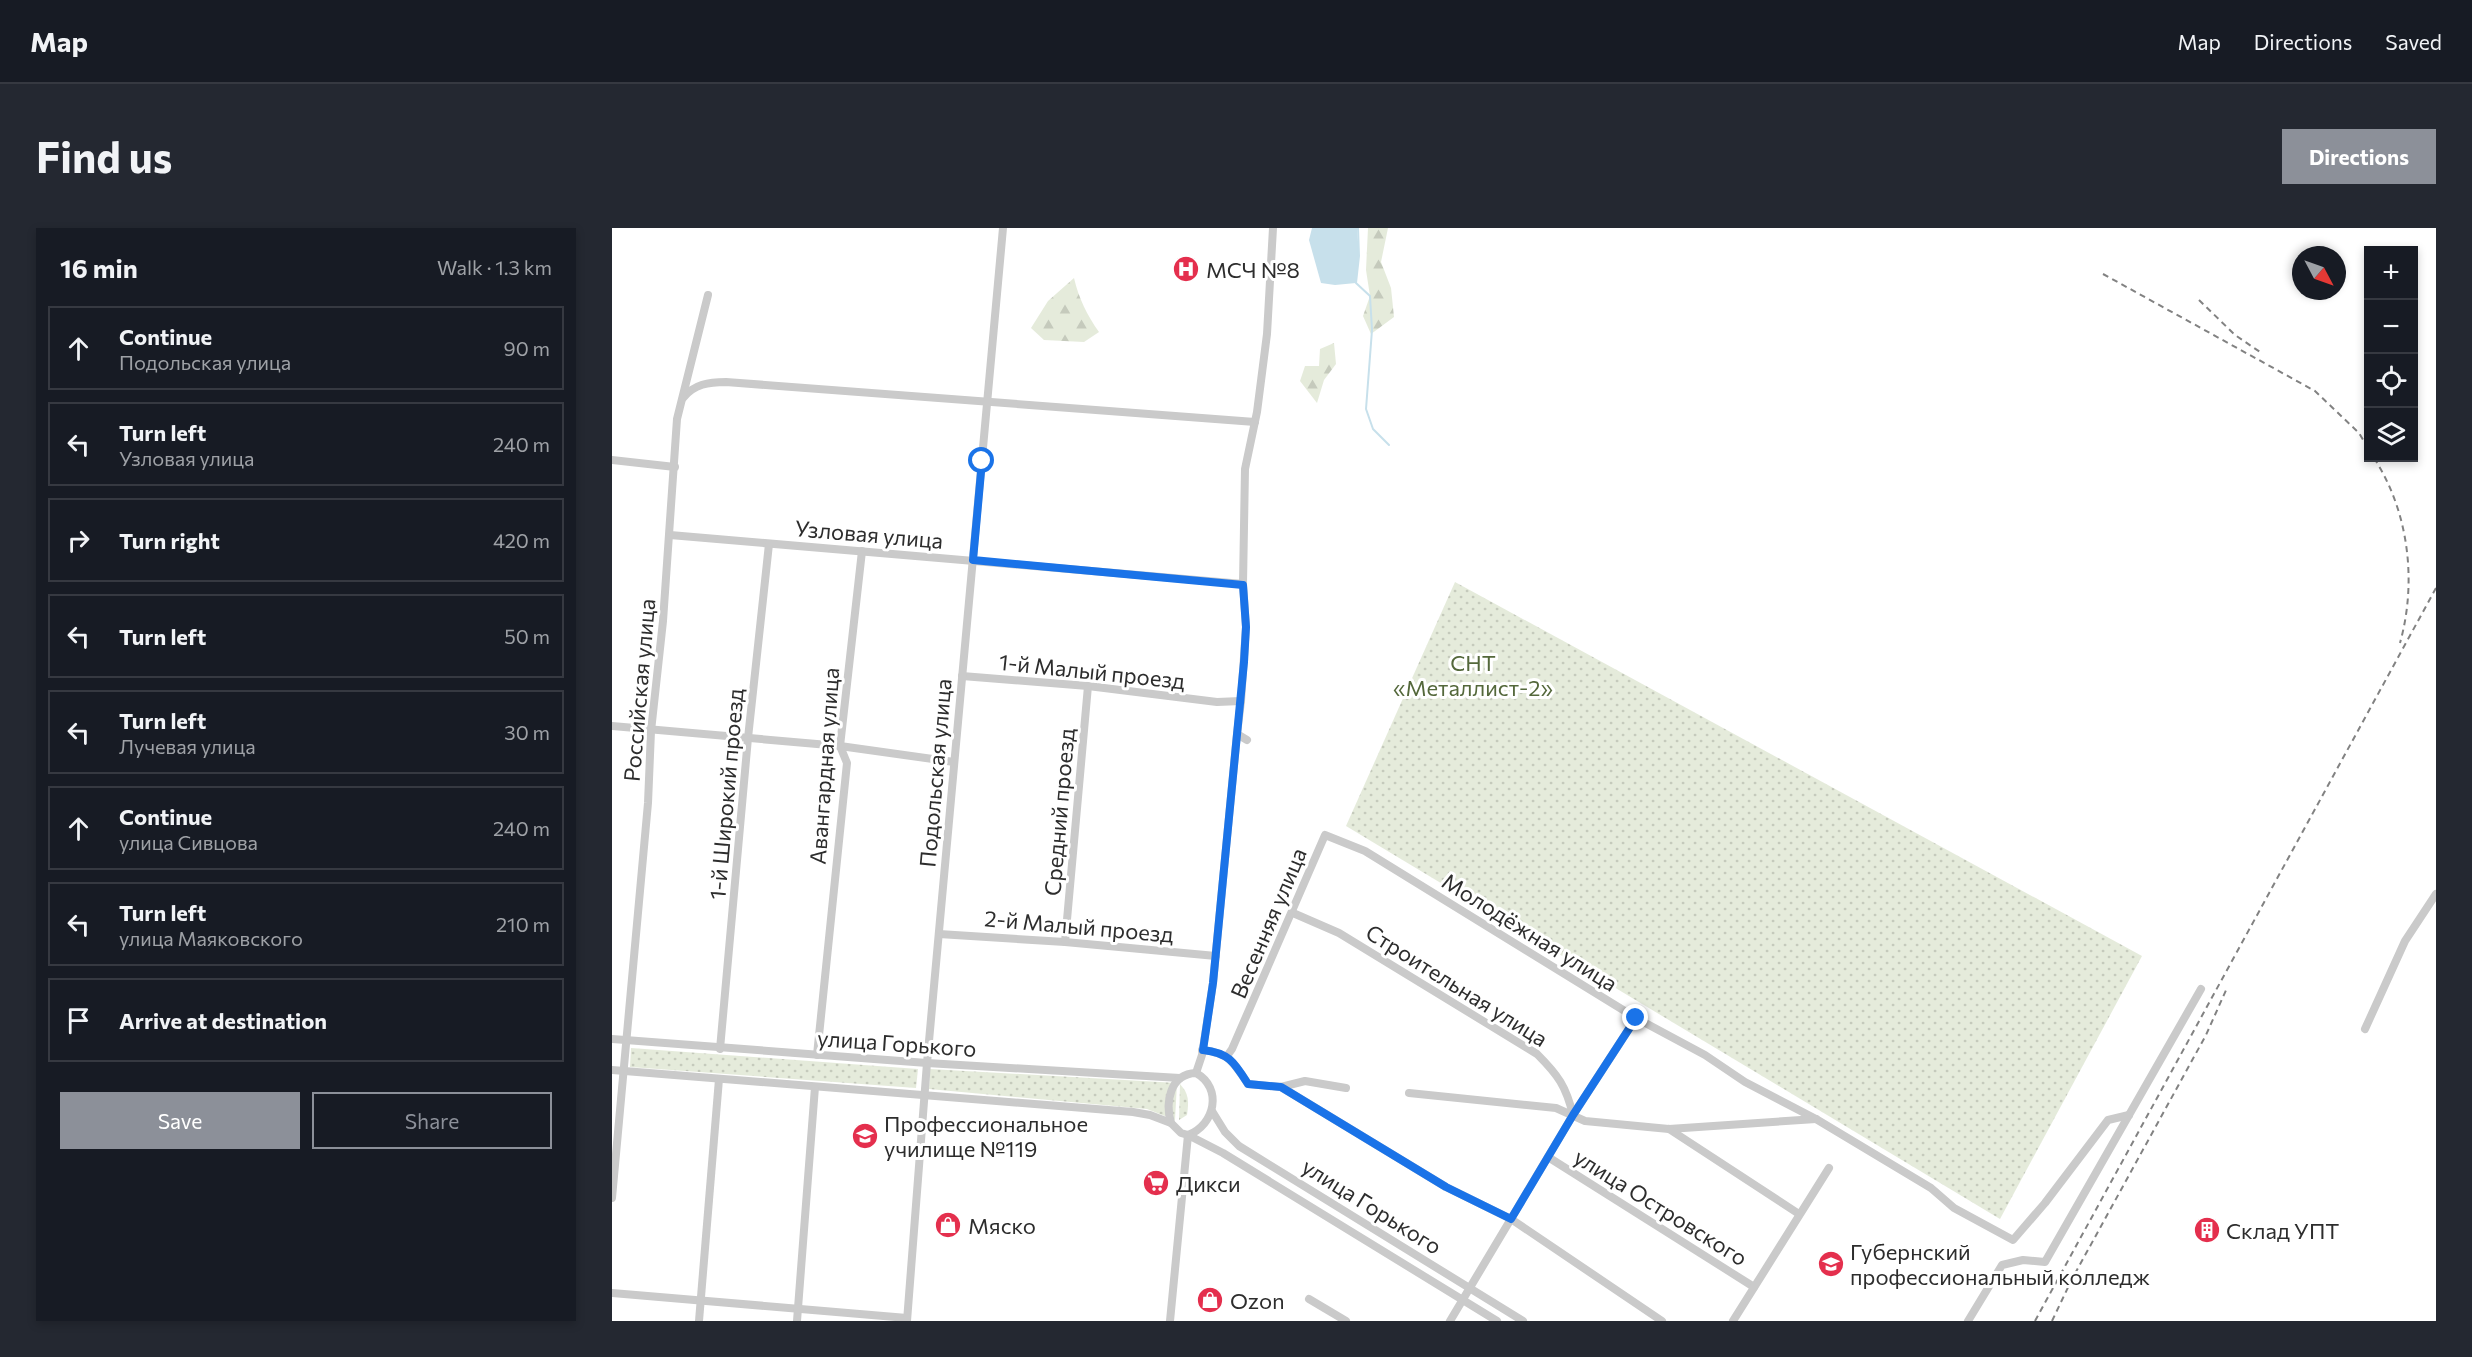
<!DOCTYPE html>
<html lang="en">
<head>
<meta charset="utf-8">
<style>
	body { margin:0; font-family:Commissioner,sans-serif; background:#242831; color:#f1f3f6 }
	.controls { position:absolute; right:18px; top:18px; display:grid; overflow:hidden; border-radius:0px; box-shadow:0 3px 9px #0003 }
	.controls button { width:54px; height:54px; display:grid; place-items:center; padding:0; border:0; border-bottom:2px solid #363941; background:#171b24; color:#f1f3f6; font:30px sans-serif }
	.compass { position:absolute; left:1680px; top:18px; width:54px; height:54px; border-radius:50%; background:#171b24; box-shadow:0 3px 9px #0003; rotate:131deg }
	.stop { position:absolute; width:18px; height:18px; margin:-14px; border:4px solid #1a73e8; border-radius:50%; background:#fff }
	.stop.end { background:#1a73e8; border-color:#fff; box-shadow:0 2px 6px #0008 }
	.list { margin:0; padding:0; list-style:none }
	h2 { display:flex; justify-content:space-between; align-items:center; height:78px; margin:0; padding:0 24px; font-size:26px }
	h2 small { font-size:20px; font-weight:400; color:#9ea1a6 }
	.list li { display:grid; grid-template-columns:39px 1fr auto; gap:18px; align-items:center; box-sizing:border-box; height:84px; margin:0 12px 12px; padding:0 12px; border:2px solid #363941; border-radius:0px }
	.list b { display:block; font-size:22px; white-space:nowrap }
	.list p { margin:0; font-size:20px; white-space:nowrap; color:#9ea1a6 }
	.list em { font-size:20px; font-style:normal; color:#9ea1a6 }
	.actions { display:flex; gap:12px; padding:18px 24px }
	.actions a { flex:1; padding:14px 0; border:2px solid #8c9099; border-radius:0px; text-align:center; font-size:21px; color:#8c9099 }
	.actions .main { background:#8c9099; color:#fff }
	.icon { flex:none; width:33px; height:33px; fill:none; stroke:currentColor; stroke-width:2; stroke-linecap:round; stroke-linejoin:round }
	.map { position:relative; flex:none; width:1824px; height:1093px; overflow:hidden; border-radius:0px }
	header { display:flex; align-items:center; gap:36px; box-sizing:border-box; height:84px; padding:0 30px; background:#171b24; border-bottom:2px solid #363941 }
	header strong { font-size:28px }
	nav { display:flex; gap:33px; margin-inline-start:auto; font-size:21px }
	.intro { display:flex; align-items:center; justify-content:space-between; box-sizing:border-box; height:144px; padding:0 36px }
	h1 { margin:0; font-size:42px }
	.button { padding:15px 27px; border-radius:0px; background:#8c9099; color:#fff; font-size:21px; font-weight:700 }
	main { display:flex; gap:36px; padding:0 36px }
	aside { flex:1; background:#171b24; border-radius:0px; box-shadow:0 3px 9px #0003 }
	.map>svg:first-child { display:block }
	.grass { fill:url(#grass-dots) }
	.forest { fill:url(#forest-firs) }
	.water { fill:#c7e0eb }
	.lines { fill:none; stroke-linecap:round; stroke-linejoin:round }
	.stream { stroke:#c7e0eb; stroke-width:2 }
	.minor { stroke:#cacaca; stroke-width:8 }
	.rail { stroke:#828282; stroke-width:2; stroke-dasharray:6 4.5; stroke-linecap:butt }
	.route { stroke:#1a73e8; stroke-width:8 }
	.labels { text-anchor:middle; dominant-baseline:central; stroke-width:6; stroke-linejoin:round; paint-order:stroke }
	.poi-label { font-size:22px; fill:#2d2d2d; stroke:#fff; text-anchor:start }
	.street-label { font-size:22px; fill:#2d2d2d; stroke:#fff }
	.park-label { font-size:22px; fill:#54683b; stroke:#fff }
</style>
</head>
<body>
<header>
<strong>Map</strong>
<nav><a>Map</a><a>Directions</a><a>Saved</a></nav>
</header>
<div class="intro"><h1>Find us</h1><a class="button">Directions</a></div>
<main>
<aside>
<h2>16 min<small>Walk · 1.3 km</small></h2>
<ul class="list">
<li><svg class="icon" aria-label="ahead" viewBox="0 0 24 24"><path d="M12 20V5M6 11l6-6 6 6"/></svg><div><b>Continue</b><p>Подольская улица</p></div><em>90 m</em></li>
<li><svg class="icon" aria-label="left" viewBox="0 0 24 24"><path d="M17 20v-9H6M10 6l-5 5 5 5"/></svg><div><b>Turn left</b><p>Узловая улица</p></div><em>240 m</em></li>
<li><svg class="icon" aria-label="right" viewBox="0 0 24 24"><path d="M7 20v-9h11M14 6l5 5-5 5"/></svg><div><b>Turn right</b></div><em>420 m</em></li>
<li><svg class="icon" aria-label="left" viewBox="0 0 24 24"><path d="M17 20v-9H6M10 6l-5 5 5 5"/></svg><div><b>Turn left</b></div><em>50 m</em></li>
<li><svg class="icon" aria-label="left" viewBox="0 0 24 24"><path d="M17 20v-9H6M10 6l-5 5 5 5"/></svg><div><b>Turn left</b><p>Лучевая улица</p></div><em>30 m</em></li>
<li><svg class="icon" aria-label="ahead" viewBox="0 0 24 24"><path d="M12 20V5M6 11l6-6 6 6"/></svg><div><b>Continue</b><p>улица Сивцова</p></div><em>240 m</em></li>
<li><svg class="icon" aria-label="left" viewBox="0 0 24 24"><path d="M17 20v-9H6M10 6l-5 5 5 5"/></svg><div><b>Turn left</b><p>улица Маяковского</p></div><em>210 m</em></li>
<li><svg class="icon" aria-label="arrive" viewBox="0 0 24 24"><path d="M6 21V4h12l-3 4 3 4H6"/></svg><div><b>Arrive at destination</b></div></li>
</ul>
<div class="actions"><a class="main">Save</a><a>Share</a></div>
</aside>
<div class="map">
<svg width="1824" height="1093" viewBox="0 0 1824 1093">
	<defs>
		<pattern id="grass-dots" width="8" height="8" patternUnits="userSpaceOnUse" patternTransform="scale(1.5)"><rect width="8" height="8" fill="#e5ebdb"/><path d="M2 2h.1M6 6h.1" fill="none" stroke="#c5cabc" stroke-width="1.8" stroke-linecap="round"/></pattern>
		<pattern id="forest-firs" width="22" height="20" patternUnits="userSpaceOnUse" patternTransform="scale(1.5)"><rect width="22" height="20" fill="#e5ebdb"/><path d="M5 1l3.5 6h-7zM16 11l3.5 6h-7z" fill="#c5cabc"/></pattern>
	</defs>
	<rect width="100%" height="100%" fill="#fff"/>
	<g class="grass">
		<path d="M843,354L1530,728L1388,991L734,598Z"/>
		<path d="M19,820L306,841L304,860L18,839Z"/>
		<path d="M318,841L565,855L563,892L535,881L317,861Z"/>
		<path d="M568,856C577,866 577,873 575,887L567,892Z"/>
	</g>
	<g class="forest">
		<path d="M756,0H776L769,34L779,60L782,89L759,106L751,88L758,68L754,42Z"/>
		<path d="M462,50C467,71 475,87 487,104L472,114L432,112L419,100L436,73Z"/>
		<path d="M722,115L724,136L712,152L705,175L688,153L693,138H707L708,121Z"/>
	</g>
	<path class="water" d="M700,0H745L747,28L744,55L723,57L709,55L697,12Z"/>
	<g class="lines">
		<path class="stream" d="M746,0L747,28L744,55L758,68L760,102L754,181L761,201L777,217"/>
		<g class="minor">
			<path d="M71,170C82,156 97,154 114,154L643,194"/>
			<path d="M0,232L63,239"/>
			<path d="M58,307L631,356"/>
			<path d="M350,448L476,458L605,474L629,473L625,506L635,512"/>
			<path d="M629,473L634,399L631,356L633,241L645,184L655,106L661,0"/>
			<path d="M0,498L228,518L342,534"/>
			<path d="M681,685L727,705L925,826C946,847 954,858 961,887"/>
			<path d="M327,706L453,714L604,728"/>
			<path d="M453,714L476,458"/>
			<path d="M1753,801L1793,713L1824,666"/>
			<path d="M0,811L315,835L568,850"/>
			<path d="M108,821L136,510L157,316"/>
			<path d="M590,822C618,825 621,834 636,856L669,859L693,853L734,860"/>
			<path d="M205,827L235,535L228,518L250,323"/>
			<path d="M615,828L620,821L713,607L753,623L1024,790L1093,827L1133,854L1204,891L1319,960L1342,980L1401,1012L1433,975L1496,892L1517,887"/>
			<path d="M0,842L521,884L538,887L559,895"/>
			<path d="M584,845L590,827L601,755L625,506"/>
			<path d="M584,845C611,860 603,897 576,907L569,905L559,895C553,874 558,846 584,845Z"/>
			<path d="M669,859L834,959L899,991L1050,1093"/>
			<path d="M797,865L944,880L973,893L1057,901L1204,891"/>
			<path d="M600,883L613,904L627,918L911,1093"/>
			<path d="M1057,901L1187,986"/>
			<path d="M936,929L1142,1059"/>
			<path d="M0,970L36,575L39,503L51,393L65,191L96,67"/>
			<path d="M0,1065L295,1090"/>
			<path d="M697,1071L734,1093"/>
			<path d="M87,1093L107,851"/>
			<path d="M185,1093L203,859"/>
			<path d="M295,1093L315,835L391,0"/>
			<path d="M558,1093L576,907L611,925L885,1093"/>
			<path d="M838,1093L961,887L1024,790"/>
			<path d="M1121,1093L1217,940"/>
			<path d="M1356,1093L1390,1037L1411,1032L1433,1034L1589,761"/>
		</g>
		<g class="rail">
			<path d="M1491,46L1703,163L1747,205L1756,220"/>
			<path d="M1587,72L1623,107L1651,126"/>
			<path d="M1762,230C1797,284 1805,354 1788,415"/>
			<path d="M1423,1093L1824,360"/>
			<path d="M1440,1093L1460,1051L1594,807L1615,760"/>
		</g>
	</g>
	<g class="lines">
		<path class="route" d="M370,233L361,332L631,357L634,399L632,434L601,755L591,822C617,825 622,834 636,856L669,859L834,959L899,991L961,887L1024,790"/>
	</g>
	<defs>
		<g id="hospital-disc" transform="scale(1.35)"><circle r="9.5" fill="#e42f4d" stroke="#fff"/><path d="M-5-5h3v3.5h4V-5h3V5h-3V1.5h-4V5h-3Z" fill="#fff"/></g>
		<g id="school-disc" transform="scale(1.35)"><circle r="9.5" fill="#e42f4d" stroke="#fff"/><path d="M0-5L7-2L0 1L-7-2ZM-4 1L0 2.5L4 1V4Q0 6-4 4Z" fill="#fff"/></g>
		<g id="supermarket-disc" transform="scale(1.35)"><circle r="9.5" fill="#e42f4d" stroke="#fff"/><path d="M-6-5.5h2.5l.6 2H6L4.5 2H-2.5L-4.4-4H-6ZM-1.5 3.2a1.3 1.3 0 1 0 .1 0ZM3 3.2a1.3 1.3 0 1 0 .1 0Z" fill="#fff"/></g>
		<g id="shop-disc" transform="scale(1.35)"><circle r="9.5" fill="#e42f4d" stroke="#fff"/><path d="M-5-2.5h2.3a2.7 3.5 0 0 1 5.4 0H5L5.5 6h-11ZM-1.5-2.5h3a1.5 2.3 0 0 0-3 0Z" fill="#fff"/></g>
		<g id="building-disc" transform="scale(1.35)"><circle r="9.5" fill="#e42f4d" stroke="#fff"/><path d="M-4-6H4V6H1V3H-1V6H-4ZM-2.5-4.3h1.7v1.8h-1.7ZM.8-4.3h1.7v1.8H.8ZM-2.5-1h1.7V.8h-1.7ZM.8-1h1.7V.8H.8Z" fill="#fff"/></g>
		<g id="university-disc" transform="scale(1.35)"><circle r="9.5" fill="#e42f4d" stroke="#fff"/><path d="M0-5L7-2L0 1L-7-2ZM-4 1L0 2.5L4 1V4Q0 6-4 4Z" fill="#fff"/></g>
	</defs>
	<g fill-rule="evenodd">
		<use href="#hospital-disc" x="574" y="41"/>
		<use href="#school-disc" x="253" y="908"/>
		<use href="#supermarket-disc" x="544" y="955"/>
		<use href="#shop-disc" x="336" y="997"/>
		<use href="#building-disc" x="1595" y="1002"/>
		<use href="#university-disc" x="1219" y="1036"/>
		<use href="#shop-disc" x="598" y="1072"/>
	</g>
	<g class="labels">
		<g class="poi-label">
			<text x="594" y="41">МСЧ №8</text>
			<text x="272" y="895">Профессиональное<tspan x="272" dy="25">училище №119</tspan></text>
			<text x="564" y="955">Дикси</text>
			<text x="356" y="997">Мяско</text>
			<text x="1614" y="1002">Склад УПТ</text>
			<text x="1238" y="1023">Губернский<tspan x="1238" dy="25">профессиональный колледж</tspan></text>
			<text x="618" y="1072">Ozon</text>
		</g>
		<g class="street-label">
			<text transform="translate(257 306) rotate(5)">Узловая улица</text>
			<text transform="translate(480 443) rotate(6)">1-й Малый проезд</text>
			<text transform="translate(27 462) rotate(-85)">Российская улица</text>
			<text transform="translate(212 538) rotate(-86)">Авангардная улица</text>
			<text transform="translate(323 545) rotate(-85)">Подольская улица</text>
			<text transform="translate(114 566) rotate(-85)">1-й Широкий проезд</text>
			<text transform="translate(447 584) rotate(-85)">Средний проезд</text>
			<text transform="translate(656 695) rotate(-67)">Весенняя улица</text>
			<text transform="translate(467 698) rotate(5)">2-й Малый проезд</text>
			<text transform="translate(918 704) rotate(32)">Молодёжная улица</text>
			<text transform="translate(845 757) rotate(32)">Строительная улица</text>
			<text transform="translate(285 815) rotate(4)">улица Горького</text>
			<text transform="translate(760 978) rotate(32)">улица Горького</text>
			<text transform="translate(1049 979) rotate(32)">улица Островского</text>
		</g>
		<g class="park-label">
			<text x="861" y="434">СНТ<tspan x="861" dy="25">«Металлист-2»</tspan></text>
		</g>
	</g>
</svg>
<div class="controls">
<button>+</button>
<button>−</button>
<button><svg class="icon" aria-label="locate" viewBox="0 0 24 24"><circle cx="12" cy="12" r="6"/><path d="M12 2v4M12 18v4M2 12h4M18 12h4"/></svg></button>
<button><svg class="icon" aria-label="layers" viewBox="0 0 24 24"><path d="M12 4l9 5-9 5-9-5zM3 14l9 5 9-5"/></svg></button>
</div>
<svg class="compass" viewBox="-18 -18 36 36"><path d="M0-13l5 13h-10z" fill="#e53935"/><path d="M0 13l5-13h-10z" fill="#9ea1a6"/></svg>
<div class="stop" style="left:370px;top:233px"></div>
<div class="stop end" style="left:1024px;top:790px"></div>
</div>
</main>
</body>
</html>
